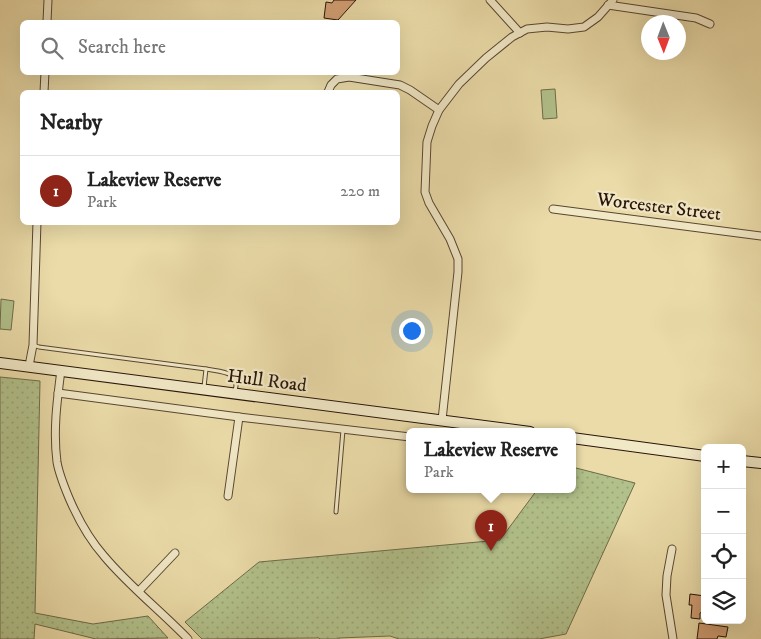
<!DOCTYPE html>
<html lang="en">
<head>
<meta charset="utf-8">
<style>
	body { margin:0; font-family:"IM FELL DW Pica",serif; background:#f2f2f2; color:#222 }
	.controls { position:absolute; right:15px; bottom:15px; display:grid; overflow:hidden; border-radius:8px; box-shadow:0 5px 20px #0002 }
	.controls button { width:45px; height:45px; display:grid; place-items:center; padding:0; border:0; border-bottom:1px solid #e0e0e0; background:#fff; color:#222; font:25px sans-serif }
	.compass { position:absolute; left:641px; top:15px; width:45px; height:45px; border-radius:50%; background:#fff; box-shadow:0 5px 20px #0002; rotate:179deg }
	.you { position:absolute; left:411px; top:330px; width:18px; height:18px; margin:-12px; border:4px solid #fff; border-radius:50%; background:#1a73e8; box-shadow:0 0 0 8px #1a73e833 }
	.badge { display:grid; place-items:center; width:32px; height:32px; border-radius:50%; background:#8f2418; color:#fff; font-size:16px; font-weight:700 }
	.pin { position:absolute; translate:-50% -41px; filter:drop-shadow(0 1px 2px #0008) }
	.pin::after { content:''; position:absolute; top:26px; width:18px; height:15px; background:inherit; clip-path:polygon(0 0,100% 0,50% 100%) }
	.popup { position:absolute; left:406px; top:428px; width:170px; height:65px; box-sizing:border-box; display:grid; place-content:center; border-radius:8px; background:#fff; filter:drop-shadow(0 1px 4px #0005); font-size:16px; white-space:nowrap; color:#767676 }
	.popup b { font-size:19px; color:#222 }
	.popup::after { content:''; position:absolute; left:50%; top:100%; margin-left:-10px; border:10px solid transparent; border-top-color:#fff }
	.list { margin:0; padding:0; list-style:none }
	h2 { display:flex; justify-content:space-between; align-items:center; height:65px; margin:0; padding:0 20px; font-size:21px }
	h2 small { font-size:16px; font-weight:400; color:#767676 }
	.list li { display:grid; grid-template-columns:32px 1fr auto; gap:15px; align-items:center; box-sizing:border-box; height:70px; padding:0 20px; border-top:1px solid #e0e0e0 }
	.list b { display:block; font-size:19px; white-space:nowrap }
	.list p { margin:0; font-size:16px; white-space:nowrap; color:#767676 }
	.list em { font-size:16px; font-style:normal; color:#767676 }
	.icon { flex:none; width:28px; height:28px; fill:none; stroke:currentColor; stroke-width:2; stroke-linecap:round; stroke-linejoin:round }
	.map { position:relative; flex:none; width:761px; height:639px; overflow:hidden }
	.search { position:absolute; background:#fff; box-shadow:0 5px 20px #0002; left:20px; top:20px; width:380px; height:55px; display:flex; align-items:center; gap:12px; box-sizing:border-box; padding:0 18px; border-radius:8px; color:#767676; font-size:19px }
	.panel { position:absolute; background:#fff; box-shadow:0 5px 20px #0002; left:20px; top:90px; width:380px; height:135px; border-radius:8px }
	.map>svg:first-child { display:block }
	.park { fill:url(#park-dots); stroke:#6e6b4a }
	.garden { fill:#b2c18b; stroke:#6e6b4a }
	.building { fill:#d3a074; stroke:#29150a }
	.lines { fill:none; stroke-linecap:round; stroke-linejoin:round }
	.lane-casing { stroke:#594632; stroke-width:5 }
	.street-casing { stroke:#594632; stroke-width:9 }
	.secondary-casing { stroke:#29150a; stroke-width:12 }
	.lane { stroke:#f1e8c6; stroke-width:3 }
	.street { stroke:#f1e8c6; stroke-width:7 }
	.secondary { stroke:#f1e8c6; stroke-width:10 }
	.labels { text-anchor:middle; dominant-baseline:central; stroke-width:4.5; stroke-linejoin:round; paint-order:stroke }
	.street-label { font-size:19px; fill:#29150a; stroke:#f1e8c6 }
</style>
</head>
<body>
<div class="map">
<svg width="761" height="639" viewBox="0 0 761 639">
	<defs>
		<pattern id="park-dots" width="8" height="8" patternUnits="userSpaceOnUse" patternTransform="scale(1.25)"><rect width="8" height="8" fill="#b2c18b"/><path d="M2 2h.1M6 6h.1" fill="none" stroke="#99a577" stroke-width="1.8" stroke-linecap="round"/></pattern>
	</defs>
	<rect width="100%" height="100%" fill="#eadba8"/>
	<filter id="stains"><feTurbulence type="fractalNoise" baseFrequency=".004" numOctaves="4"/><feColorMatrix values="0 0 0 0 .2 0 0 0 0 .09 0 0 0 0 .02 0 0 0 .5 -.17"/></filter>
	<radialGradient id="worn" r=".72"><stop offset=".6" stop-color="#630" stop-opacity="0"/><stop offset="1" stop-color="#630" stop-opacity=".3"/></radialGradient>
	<g class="park">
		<path d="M0,377L40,381L35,613L93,624L148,616L168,638L96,639L35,624L34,639H0Z"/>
		<path d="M572,467L635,483L566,634L539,639H399L390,636L339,638V639H320L319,638L202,639L185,622L259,562L500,540L537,490H572Z"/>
	</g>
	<g class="garden">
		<path d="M555,89L557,118L543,119L541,90Z"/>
		<path d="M1,299L14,301L11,330L0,329Z"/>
	</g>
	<g class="building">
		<path d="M334,0H356L338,20L324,18L326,2L332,3Z"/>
		<path d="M690,594L705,596V611L700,613V619L691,618L692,605H689Z"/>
		<path d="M699,623L728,627L726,637L718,636L717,639H697Z"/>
	</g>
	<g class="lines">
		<g class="lane-casing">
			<g id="lane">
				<path d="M33,345L39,347L206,369C220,372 241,371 235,391"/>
				<path d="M204,387L206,369"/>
				<path d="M336,512L343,430"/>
			</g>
		</g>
		<g class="street-casing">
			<g id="street">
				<path d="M490,0L520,33"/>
				<path d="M608,5L696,18L710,24"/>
				<path d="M47,22L48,0"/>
				<path d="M44,92L45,72"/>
				<path d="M328,92L331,85L337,79L349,77L400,85L410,90L439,110"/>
				<path d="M553,209L761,236"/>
				<path d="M29,366L33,345L37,222"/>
				<path d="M61,370C57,401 53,431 57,462C59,474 64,486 69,498C78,519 89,539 104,556C129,586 161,611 188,639"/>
				<path d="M58,393L239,417L410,437"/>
				<path d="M442,420L458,272V259L450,239L429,203L425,192L427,142L432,126L439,110L459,84L486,58L512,37L527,29L547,27L568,29L584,27L598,17L613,0"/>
				<path d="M228,496L239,417"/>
				<path d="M672,549L667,576L666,595L673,639"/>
				<path d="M139,591L175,553"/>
			</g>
		</g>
		<g class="secondary-casing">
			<g id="secondary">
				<path d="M0,363L530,432"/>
				<path d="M572,438L705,456"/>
				<path d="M742,461L761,463"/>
			</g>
		</g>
		<use href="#lane" class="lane"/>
		<use href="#street" class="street"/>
		<use href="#secondary" class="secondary"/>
	</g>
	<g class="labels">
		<g class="street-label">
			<text transform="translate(659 207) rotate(7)">Worcester Street</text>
			<text transform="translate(267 381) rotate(7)">Hull Road</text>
		</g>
	</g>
	<rect width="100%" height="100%" filter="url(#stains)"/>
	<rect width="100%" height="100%" fill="url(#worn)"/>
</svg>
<div class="controls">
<button>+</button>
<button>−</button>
<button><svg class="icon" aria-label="locate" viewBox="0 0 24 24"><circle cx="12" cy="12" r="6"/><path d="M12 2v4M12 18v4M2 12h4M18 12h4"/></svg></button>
<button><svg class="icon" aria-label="layers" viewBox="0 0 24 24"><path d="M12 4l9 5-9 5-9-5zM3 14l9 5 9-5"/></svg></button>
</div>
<svg class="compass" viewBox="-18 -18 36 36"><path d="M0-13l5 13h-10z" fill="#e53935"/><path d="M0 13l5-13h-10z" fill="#767676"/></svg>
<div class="you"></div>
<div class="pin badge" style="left:491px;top:551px">1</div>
<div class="popup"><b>Lakeview Reserve</b>Park</div>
<div class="search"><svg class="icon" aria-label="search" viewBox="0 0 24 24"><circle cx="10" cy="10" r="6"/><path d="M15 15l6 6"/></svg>Search here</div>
<section class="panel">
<h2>Nearby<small></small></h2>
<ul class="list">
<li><span class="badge">1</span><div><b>Lakeview Reserve</b><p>Park</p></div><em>220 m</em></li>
</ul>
</section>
</div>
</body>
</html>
